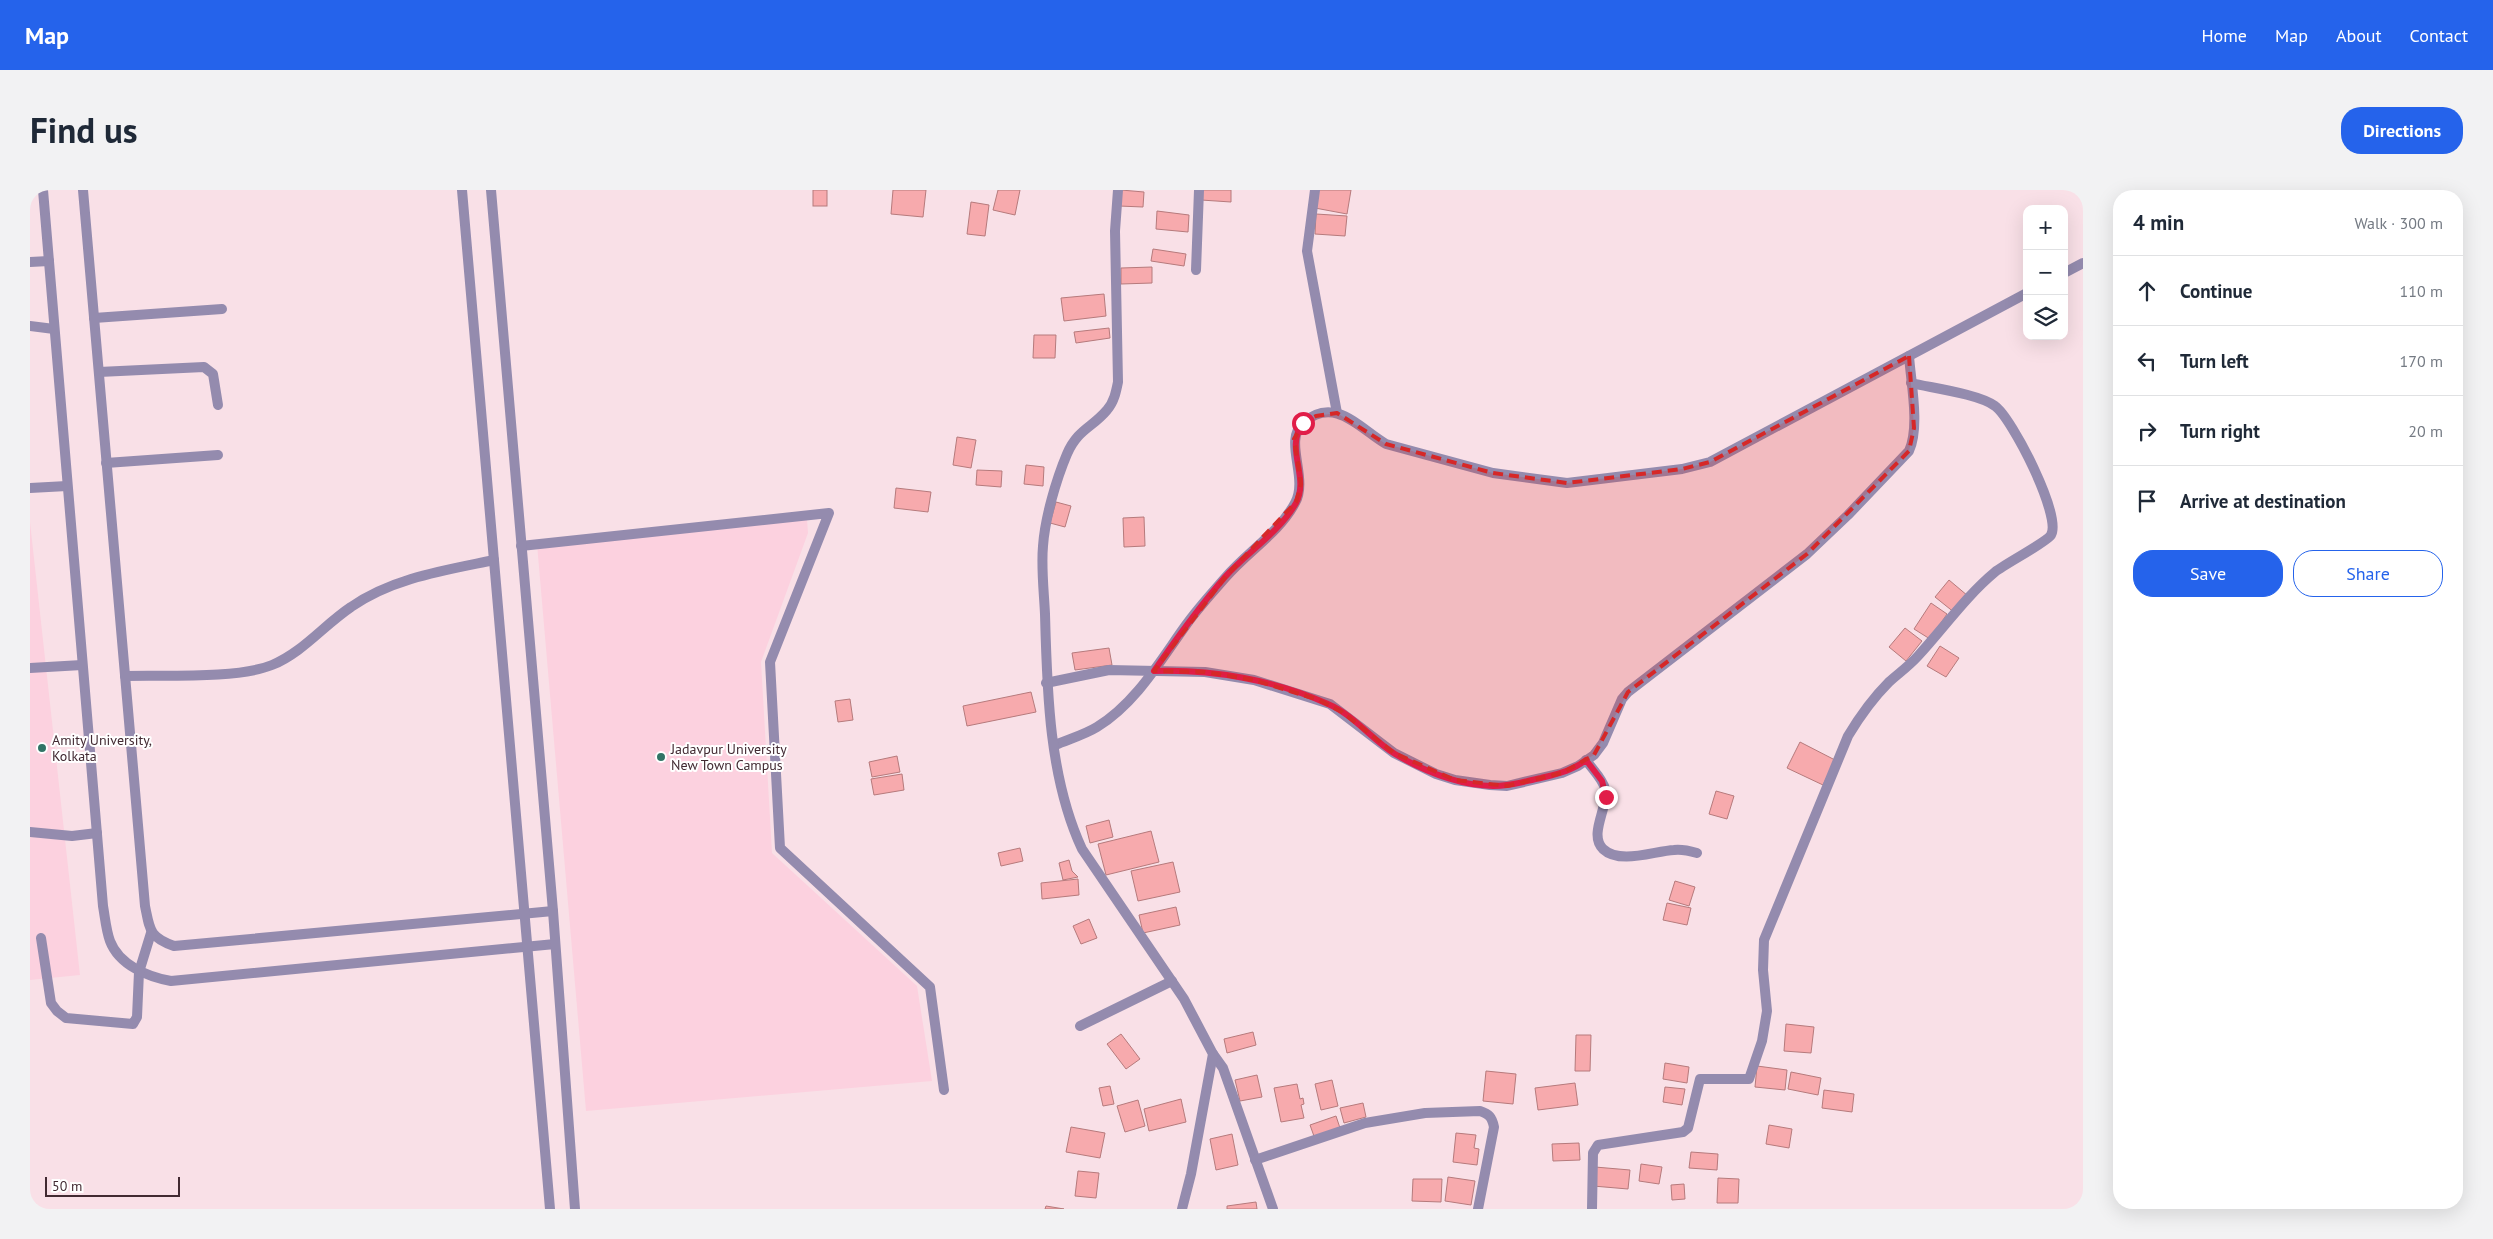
<!DOCTYPE html>
<html lang="en">
<head>
<meta charset="utf-8">
<style>
	body { margin:0; font-family:"PT Sans",sans-serif; background:#f2f2f3; color:#1f2937 }
	.controls { position:absolute; right:15px; top:15px; display:grid; overflow:hidden; border-radius:10px; box-shadow:0 5px 20px #0002 }
	.controls button { width:45px; height:45px; display:grid; place-items:center; padding:0; border:0; border-bottom:1px solid #e0e1e3; background:#fff; color:#1f2937; font:25px sans-serif }
	.scale { position:absolute; left:15px; bottom:12px; width:135px; box-sizing:border-box; padding-left:5px; border:2px solid #422a32; border-top:0; font-size:14px; line-height:18px; white-space:nowrap; color:#422a32; -webkit-text-stroke:4px #fff; paint-order:stroke }
	.stop { position:absolute; width:15px; height:15px; margin:-11px; border:4px solid #e11d48; border-radius:50%; background:#fff }
	.stop.end { background:#e11d48; border-color:#fff; box-shadow:0 1px 5px #0008 }
	.list { margin:0; padding:0; list-style:none }
	h2 { display:flex; justify-content:space-between; align-items:center; height:65px; margin:0; padding:0 20px; font-size:21px }
	h2 small { font-size:16px; font-weight:400; color:#747a83 }
	.list li { display:grid; grid-template-columns:32px 1fr auto; gap:15px; align-items:center; box-sizing:border-box; height:70px; padding:0 20px; border-top:1px solid #e0e1e3 }
	.list b { display:block; font-size:19px; white-space:nowrap }
	.list em { font-size:16px; font-style:normal; color:#747a83 }
	.actions { display:flex; gap:10px; padding:15px 20px }
	.actions a { flex:1; padding:11px 0; border:1px solid #2563eb; border-radius:20px; text-align:center; font-size:18px; color:#2563eb }
	.actions .main { background:#2563eb; color:#fff }
	.icon { flex:none; width:28px; height:28px; fill:none; stroke:currentColor; stroke-width:2; stroke-linecap:round; stroke-linejoin:round }
	.map { position:relative; flex:none; width:2053px; height:1019px; overflow:hidden; border-radius:20px }
	header { display:flex; align-items:center; gap:30px; box-sizing:border-box; height:70px; padding:0 25px; background:#2563eb; color:#fff }
	header strong { font-size:24px }
	nav { display:flex; gap:28px; margin-inline-start:auto; font-size:18px }
	.intro { display:flex; align-items:center; justify-content:space-between; box-sizing:border-box; height:120px; padding:0 30px }
	h1 { margin:0; font-size:35px }
	.button { padding:12px 22px; border-radius:20px; background:#2563eb; color:#fff; font-size:18px; font-weight:700 }
	main { display:flex; gap:30px; padding:0 30px }
	aside { flex:1; background:#fff; border-radius:20px; box-shadow:0 5px 20px #0002 }
	.map>svg:first-child { display:block }
	.built { fill:#fcd1df }
	.building { fill:#f7aaad; stroke:#b67a7c }
	.lines { fill:none; stroke-linecap:round; stroke-linejoin:round }
	.service { stroke:#948bae; stroke-width:10 }
	.minor { stroke:#948bae; stroke-width:10 }
	.tertiary { stroke:#948bae; stroke-width:10 }
	.route { stroke:#e11d48; stroke-width:6 }
	.marked { fill:#d62828; fill-opacity:0.2; stroke:#d62828; stroke-width:4; stroke-dasharray:10 6; stroke-linejoin:round }
	.poi-dot { fill:#317466; stroke:#fff; stroke-width:2 }
	.labels { text-anchor:middle; dominant-baseline:central; stroke-width:4; stroke-linejoin:round; paint-order:stroke }
	.poi-label { font-size:14px; fill:#422a32; stroke:#fff; text-anchor:start }
</style>
</head>
<body>
<header>
<strong>Map</strong>
<nav><a>Home</a><a>Map</a><a>About</a><a>Contact</a></nav>
</header>
<div class="intro"><h1>Find us</h1><a class="button">Directions</a></div>
<main>
<div class="map">
<svg width="2053" height="1019" viewBox="0 0 2053 1019">
	<rect width="100%" height="100%" fill="#f9e0e7"/>
	<g class="built">
		<path d="M777,329L778,343L731,472L742,663L887,796L902,891L556,921L507,354Z"/>
		<path d="M0,332L50,785L0,790Z"/>
	</g>
	<g class="building">
		<rect x="783" y="0" width="14" height="16"/>
		<path d="M863,0H896L893,27L861,24Z"/>
		<path d="M968,0H990L985,25L963,20Z"/>
		<path d="M1091,0L1114,2L1113,17L1089,16Z"/>
		<path d="M1172,0H1201V12L1171,10Z"/>
		<path d="M1288,0H1321L1317,24L1285,18Z"/>
		<path d="M941,12L959,15L955,46L937,44Z"/>
		<path d="M1127,21L1159,25L1158,42L1126,39Z"/>
		<path d="M1286,24L1317,26L1315,46L1285,44Z"/>
		<path d="M1123,59L1156,64L1154,76L1121,71Z"/>
		<path d="M1122,77V93L1091,94V78Z"/>
		<path d="M1074,104L1076,126L1034,131L1031,108Z"/>
		<path d="M1079,138L1080,148L1046,153L1044,142Z"/>
		<path d="M1004,145H1026L1025,168H1003Z"/>
		<path d="M927,247L946,250L941,278L923,275Z"/>
		<path d="M996,275L1014,277L1013,296L994,294Z"/>
		<path d="M947,280L972,281L971,297L946,295Z"/>
		<path d="M866,298L901,302L898,322L864,318Z"/>
		<path d="M1026,312L1041,316L1035,337L1020,333Z"/>
		<path d="M1114,327L1115,356L1094,357L1093,328Z"/>
		<path d="M1919,390L1938,406L1925,423L1905,407Z"/>
		<path d="M1901,413L1917,424L1900,449L1884,439Z"/>
		<path d="M1875,438L1892,451L1876,471L1859,457Z"/>
		<path d="M1910,456L1929,468L1916,487L1897,476Z"/>
		<path d="M1079,458L1082,475L1045,480L1042,463Z"/>
		<path d="M1001,502L1006,522L937,536L933,516Z"/>
		<path d="M820,509L823,530L808,532L805,511Z"/>
		<path d="M1770,552L1805,570L1793,595L1757,578Z"/>
		<path d="M867,566L870,582L842,587L839,572Z"/>
		<path d="M872,584L874,600L844,605L841,589Z"/>
		<path d="M1686,601L1704,606L1697,629L1679,624Z"/>
		<path d="M1079,630L1083,647L1060,653L1056,636Z"/>
		<path d="M1121,641L1129,672L1076,685L1068,654Z"/>
		<path d="M990,658L993,671L971,676L968,663Z"/>
		<path d="M1039,670L1042,681L1048,687L1033,690L1029,673Z"/>
		<path d="M1143,672L1150,702L1108,711L1101,681Z"/>
		<path d="M1048,689L1049,705L1012,709L1011,693Z"/>
		<path d="M1645,691L1665,697L1659,716L1639,710Z"/>
		<path d="M1637,713L1661,718L1657,735L1633,730Z"/>
		<path d="M1146,717L1150,735L1113,743L1109,725Z"/>
		<path d="M1059,729L1067,748L1051,754L1043,736Z"/>
		<path d="M1756,834L1784,837L1781,863L1754,861Z"/>
		<path d="M1223,842L1226,855L1197,863L1194,849Z"/>
		<path d="M1091,844L1110,869L1096,879L1077,854Z"/>
		<path d="M1546,845H1561L1560,881H1545Z"/>
		<path d="M1635,873L1659,877L1657,893L1633,889Z"/>
		<path d="M1727,876L1757,880L1755,900L1725,897Z"/>
		<path d="M1456,881L1486,884L1483,914L1453,911Z"/>
		<path d="M1761,882L1791,888L1788,905L1758,899Z"/>
		<path d="M1227,885L1232,907L1210,911L1205,890Z"/>
		<path d="M1302,890L1308,916L1291,920L1285,894Z"/>
		<path d="M1545,893L1548,915L1508,920L1505,898Z"/>
		<path d="M1267,894L1270,909L1273,908L1274,914L1271,915L1274,928L1251,932L1244,898Z"/>
		<path d="M1080,896L1084,914L1073,916L1069,898Z"/>
		<path d="M1635,897L1655,899L1652,915L1633,912Z"/>
		<path d="M1794,900L1824,904L1822,922L1792,918Z"/>
		<path d="M1151,909L1156,932L1119,941L1114,919Z"/>
		<path d="M1108,910L1115,936L1095,942L1087,916Z"/>
		<path d="M1333,913L1336,927L1314,933L1310,918Z"/>
		<path d="M1306,926L1311,941L1285,949L1280,935Z"/>
		<path d="M1739,935L1762,939L1759,958L1736,954Z"/>
		<path d="M1041,937L1075,943L1070,968L1036,962Z"/>
		<path d="M1426,943L1446,945L1444,958L1449,959L1447,975L1423,972Z"/>
		<path d="M1202,944L1208,975L1186,980L1180,949Z"/>
		<path d="M1549,953L1550,970L1523,971L1522,954Z"/>
		<path d="M1661,962L1688,964L1687,980L1659,978Z"/>
		<path d="M1611,974L1632,977L1629,994L1609,991Z"/>
		<path d="M1565,977L1600,980L1598,999L1563,996Z"/>
		<path d="M1048,981L1069,983L1066,1008L1045,1006Z"/>
		<path d="M1418,987L1445,991L1441,1015L1415,1011Z"/>
		<path d="M1688,988L1709,989L1708,1013H1687Z"/>
		<path d="M1383,989H1412L1411,1012L1382,1011Z"/>
		<path d="M1654,994L1655,1009L1642,1010L1641,995Z"/>
		<path d="M1226,1012L1227,1019H1197V1016Z"/>
		<path d="M1016,1016L1034,1019H1015Z"/>
	</g>
	<g class="lines">
		<g class="service">
			<path d="M0,72L19,71"/>
			<path d="M64,128L192,119"/>
			<path d="M0,136L24,139"/>
			<path d="M69,182L174,177L183,184L188,215"/>
			<path d="M76,273L188,265"/>
			<path d="M0,298L37,296"/>
			<path d="M491,356L799,323L740,472L750,658L900,797L914,900"/>
			<path d="M0,478L52,475"/>
			<path d="M95,486C134,485 208,489 242,475C272,463 294,435 321,417C362,388 416,380 464,370"/>
			<path d="M1556,570C1562,579 1573,589 1575,599C1579,617 1558,644 1573,659C1590,675 1624,661 1644,660C1652,659 1660,661 1667,663"/>
			<path d="M0,642L42,646L67,643"/>
			<path d="M11,748L21,813L27,821L36,828L103,834L107,827L109,782"/>
		</g>
		<g class="minor">
			<path d="M13,0L73,716C75,727 76,740 80,751C89,775 118,787 141,791L525,754"/>
			<path d="M53,0L115,716C120,740 119,747 144,756L523,721"/>
			<path d="M432,0L520,1019"/>
			<path d="M461,0L523,721L545,1019"/>
			<path d="M1285,0L1277,61L1307,223"/>
			<path d="M1166,80L1169,0"/>
			<path d="M2034,83L2053,73"/>
			<path d="M1016,493L1079,480L1175,482L1224,490L1300,514L1364,563L1406,584L1425,590L1460,595L1477,596L1532,583L1548,576L1564,565L1573,553L1592,509L1598,502L1777,364L1818,325L1879,261C1890,237 1881,193 1879,166"/>
			<path d="M1025,555C1039,549 1054,545 1067,537C1106,513 1130,471 1156,435C1168,418 1182,403 1195,388C1217,362 1249,343 1265,313C1279,288 1253,251 1273,233C1305,205 1330,239 1356,254L1463,283L1537,293L1652,279L1680,272L1997,103"/>
			<path d="M109,782L121,743"/>
			<path d="M1050,836L1142,791"/>
			<path d="M1183,864L1193,878L1243,1019"/>
			<path d="M1225,970L1335,933L1395,923L1450,921C1459,924 1462,927 1464,937L1448,1019"/>
			<path d="M1562,1019L1563,963L1568,955L1653,942L1658,938L1670,889H1719L1732,851L1737,821L1733,780L1734,750L1818,546C1830,526 1843,508 1859,492C1869,483 1879,476 1888,466C1913,439 1936,406 1965,382C1975,374 2017,352 2021,345C2032,326 1982,228 1965,216C1949,204 1902,198 1881,193"/>
		</g>
		<path class="tertiary" d="M1088,0L1085,41L1088,192C1086,202 1084,212 1077,220C1062,238 1048,239 1037,264C1026,290 1015,328 1013,356C1011,378 1014,402 1015,424C1017,501 1019,588 1052,659L1154,809L1183,864L1161,984L1152,1019"/>
	</g>
	<g class="lines">
		<path class="route" d="M1273,233C1254,259 1280,286 1266,313C1249,343 1217,362 1195,387C1169,417 1146,449 1124,481C1182,479 1245,490 1298,514C1324,525 1342,550 1365,564C1397,583 1439,600 1477,595C1488,594 1500,590 1511,588C1527,584 1542,581 1556,570L1572,591L1576,607"/>
	</g>
	<path class="marked" d="M1879,166L1884,238L1879,261L1777,364L1598,502L1564,565L1532,583L1477,596L1425,590L1364,563L1312,522L1289,510L1224,490L1175,482L1124,481L1196,386L1266,312L1271,294L1264,249L1273,233L1286,226L1307,223L1356,254L1463,283L1537,293L1652,279L1680,272Z"/>
	<g class="poi-dot">
		<circle cx="12" cy="558" r="5"/>
		<circle cx="631" cy="567" r="5"/>
	</g>
	<g class="labels">
		<g class="poi-label">
			<text x="22" y="550">Amity University,<tspan x="22" dy="16">Kolkata</tspan></text>
			<text x="641" y="559">Jadavpur University<tspan x="641" dy="16">New Town Campus</tspan></text>
		</g>
	</g>
</svg>
<div class="controls">
<button>+</button>
<button>−</button>
<button><svg class="icon" aria-label="layers" viewBox="0 0 24 24"><path d="M12 4l9 5-9 5-9-5zM3 14l9 5 9-5"/></svg></button>
</div>
<div class="scale">50 m</div>
<div class="stop" style="left:1273px;top:233px"></div>
<div class="stop end" style="left:1576px;top:607px"></div>
</div>
<aside>
<h2>4 min<small>Walk · 300 m</small></h2>
<ul class="list">
<li><svg class="icon" aria-label="ahead" viewBox="0 0 24 24"><path d="M12 20V5M6 11l6-6 6 6"/></svg><div><b>Continue</b></div><em>110 m</em></li>
<li><svg class="icon" aria-label="left" viewBox="0 0 24 24"><path d="M17 20v-9H6M10 6l-5 5 5 5"/></svg><div><b>Turn left</b></div><em>170 m</em></li>
<li><svg class="icon" aria-label="right" viewBox="0 0 24 24"><path d="M7 20v-9h11M14 6l5 5-5 5"/></svg><div><b>Turn right</b></div><em>20 m</em></li>
<li><svg class="icon" aria-label="arrive" viewBox="0 0 24 24"><path d="M6 21V4h12l-3 4 3 4H6"/></svg><div><b>Arrive at destination</b></div></li>
</ul>
<div class="actions"><a class="main">Save</a><a>Share</a></div>
</aside>
</main>
</body>
</html>
